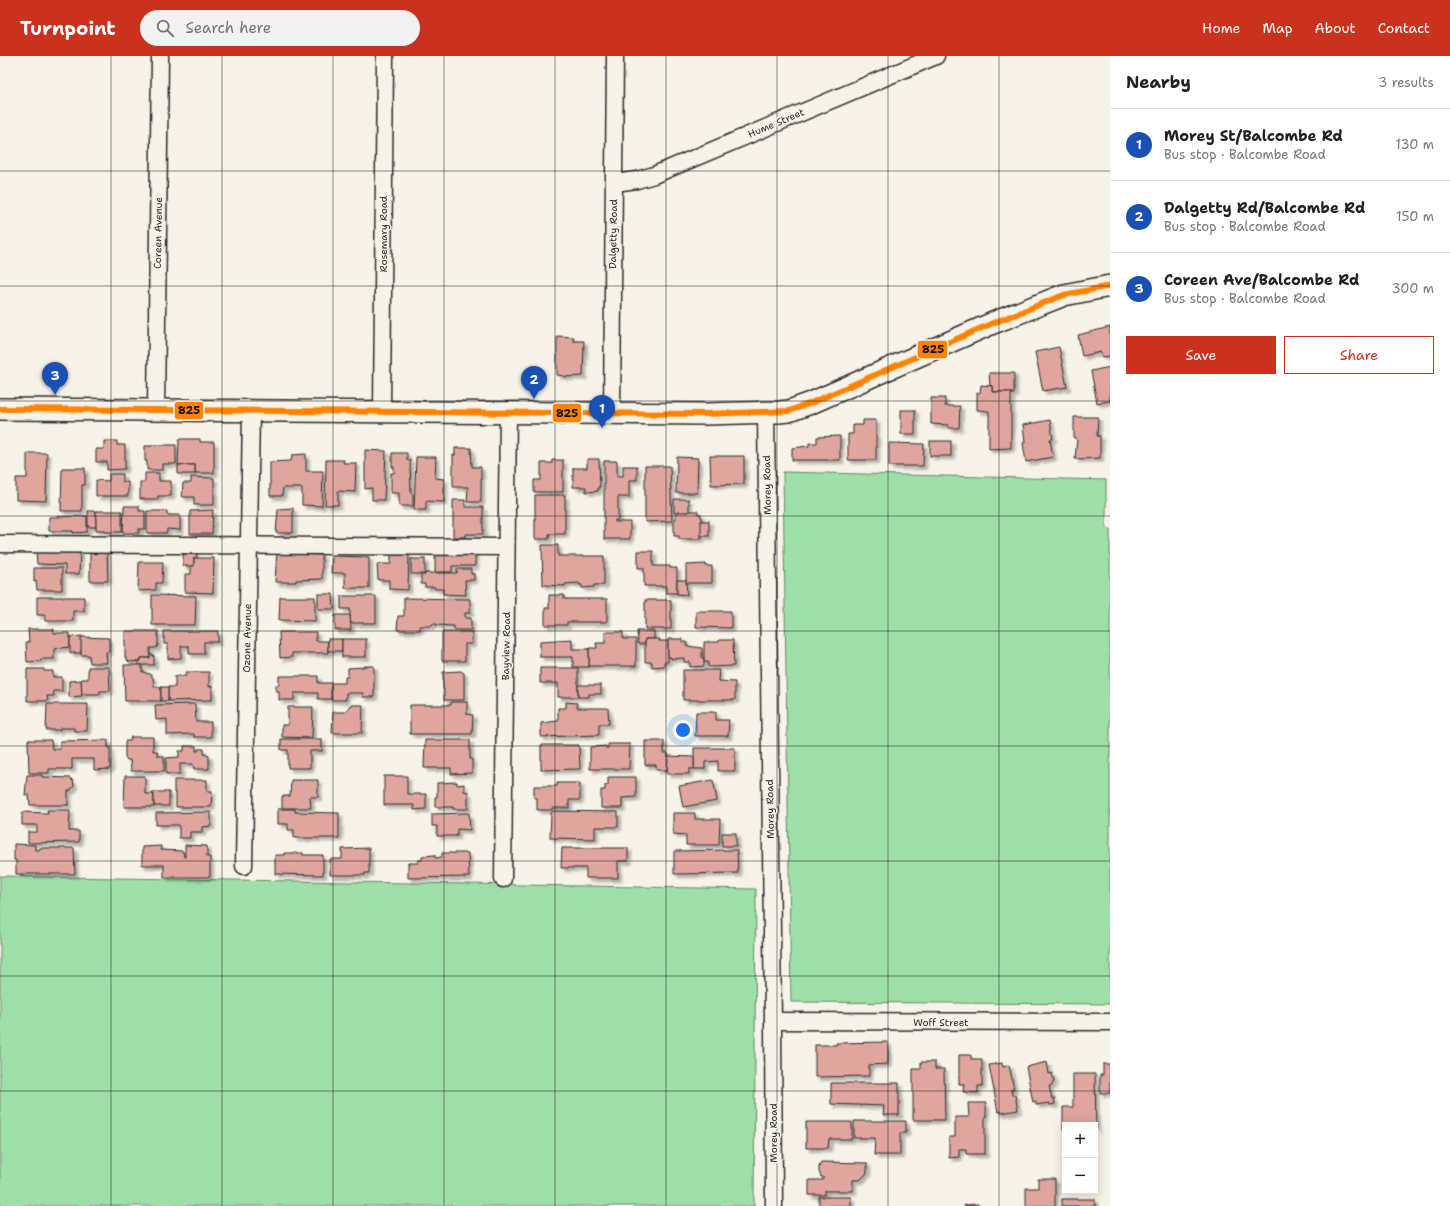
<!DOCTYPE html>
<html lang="en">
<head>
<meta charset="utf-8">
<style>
	body { margin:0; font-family:"Shantell Sans",sans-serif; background:#f2f2f2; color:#202124 }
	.controls { position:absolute; right:12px; bottom:12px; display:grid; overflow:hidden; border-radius:0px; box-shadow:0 2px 10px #0003 }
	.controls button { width:36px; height:36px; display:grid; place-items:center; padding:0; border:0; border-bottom:1px solid #e0e0e0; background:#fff; color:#202124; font:20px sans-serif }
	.you { position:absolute; left:683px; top:674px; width:14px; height:14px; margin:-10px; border:3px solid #fff; border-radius:50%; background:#1a73e8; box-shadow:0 0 0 6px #1a73e833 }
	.badge { display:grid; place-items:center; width:26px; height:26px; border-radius:50%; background:#c8321e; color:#fff; font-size:13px; font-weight:700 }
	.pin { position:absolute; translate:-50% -33px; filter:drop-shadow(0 1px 2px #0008) }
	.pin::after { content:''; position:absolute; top:21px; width:14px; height:12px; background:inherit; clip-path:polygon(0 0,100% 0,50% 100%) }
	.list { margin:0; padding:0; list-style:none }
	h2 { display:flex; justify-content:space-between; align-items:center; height:52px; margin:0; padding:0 16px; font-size:17px }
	h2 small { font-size:13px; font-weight:400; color:#757577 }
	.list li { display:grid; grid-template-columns:26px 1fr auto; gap:12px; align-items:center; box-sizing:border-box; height:72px; padding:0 16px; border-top:1px solid #e0e0e0 }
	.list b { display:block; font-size:15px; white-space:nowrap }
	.list p { margin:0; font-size:13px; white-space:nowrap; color:#757577 }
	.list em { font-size:13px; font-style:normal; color:#757577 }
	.actions { display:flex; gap:8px; padding:12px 16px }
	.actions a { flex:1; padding:9px 0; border:1px solid #c8321e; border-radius:0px; text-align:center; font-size:14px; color:#c8321e }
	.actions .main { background:#c8321e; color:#fff }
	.icon { flex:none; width:22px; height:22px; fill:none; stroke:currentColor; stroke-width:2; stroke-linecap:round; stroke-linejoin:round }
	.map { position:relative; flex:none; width:1110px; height:1150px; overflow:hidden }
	header { display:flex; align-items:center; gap:24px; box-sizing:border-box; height:56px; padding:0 20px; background:#c8321e; color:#fff }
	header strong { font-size:19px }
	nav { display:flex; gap:22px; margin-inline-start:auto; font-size:14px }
	.search { width:280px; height:36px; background:#f2f2f2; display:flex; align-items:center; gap:10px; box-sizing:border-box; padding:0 14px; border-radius:22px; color:#757577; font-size:15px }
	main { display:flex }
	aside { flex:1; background:#fff }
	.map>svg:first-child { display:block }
	.green { fill:#9edfa9; stroke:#64856a }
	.building { fill:#dfa59e; stroke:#2b2b2b; filter:url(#shadow) }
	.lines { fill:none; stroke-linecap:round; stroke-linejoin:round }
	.minor-casing { stroke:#2b2b2b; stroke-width:19 }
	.major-casing { stroke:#2b2b2b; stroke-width:24 }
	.minor { stroke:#f7f3e8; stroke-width:16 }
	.major { stroke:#f7f3e8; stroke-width:21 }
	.bus-1-casing { stroke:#f7f3e8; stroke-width:9 }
	.bus-1 { stroke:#ff8200; stroke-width:6 }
	.grid { fill:none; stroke:#2b2b2b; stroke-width:1; stroke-opacity:0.55 }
	.labels { text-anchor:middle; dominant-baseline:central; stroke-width:3; stroke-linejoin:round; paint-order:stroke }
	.street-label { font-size:10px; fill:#2b2b2b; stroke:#f7f3e8 }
	.line-badge { stroke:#f7f3e8; stroke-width:1.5 }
	.pale-badge-label { font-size:11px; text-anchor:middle; font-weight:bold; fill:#111 }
</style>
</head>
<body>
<header>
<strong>Turnpoint</strong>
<div class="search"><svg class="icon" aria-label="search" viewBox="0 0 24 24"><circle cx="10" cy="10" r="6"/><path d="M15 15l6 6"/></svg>Search here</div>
<nav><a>Home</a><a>Map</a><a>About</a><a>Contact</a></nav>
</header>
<main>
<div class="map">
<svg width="1110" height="1150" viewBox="0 0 1110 1150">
	<defs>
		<filter id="shadow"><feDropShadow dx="3.5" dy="3.5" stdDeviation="1" flood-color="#0004"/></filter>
	</defs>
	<rect width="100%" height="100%" fill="#f7f3e8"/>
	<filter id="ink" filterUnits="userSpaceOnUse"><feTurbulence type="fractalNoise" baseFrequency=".025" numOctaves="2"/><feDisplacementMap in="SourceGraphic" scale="8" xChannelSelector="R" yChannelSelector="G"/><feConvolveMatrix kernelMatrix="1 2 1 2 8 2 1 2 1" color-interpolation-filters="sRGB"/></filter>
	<g filter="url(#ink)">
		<g class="green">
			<path d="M783,416L1106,424V472L1110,473V948L791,946Z"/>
			<path d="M0,820L756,833L754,1150H0Z"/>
		</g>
		<g class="building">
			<path d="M1110,271V300L1102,301L1101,296L1082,300L1078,279Z"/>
			<path d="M557,280L574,281L573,285H584L583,320L564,321V320L557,319Z"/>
			<path d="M1059,291L1067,331L1043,335L1035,296Z"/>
			<path d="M1110,311V345L1097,347L1091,315Z"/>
			<path d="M989,317H1014V338H1011V336H992V330H990Z"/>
			<path d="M981,329L992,330V336H1011V392L989,393V355L977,354V337H980Z"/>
			<path d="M931,342H945V350H960L959,372H949L948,369L931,368Z"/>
			<rect x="901" y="354" width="14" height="24"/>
			<path d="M1074,361H1098L1097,380H1100V402L1075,403L1077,383L1074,382Z"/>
			<path d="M863,364H876V404H848V378H853V369H863Z"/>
			<path d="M1050,364L1053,383H1050L1053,401L1026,406L1023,387L1025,386L1023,369Z"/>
			<path d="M840,380V404H792V392L809,390V387H817V381Z"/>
			<path d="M179,383H200V386H214V417H195V409H178Z"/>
			<path d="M104,385H117V389H125V413L107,414V406H96V393H104Z"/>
			<rect x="930" y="385" width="21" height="15"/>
			<path d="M889,387L924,388L923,410H889Z"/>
			<path d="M152,389H176V408H162V414H147V405H145V390H152Z"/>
			<path d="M455,392H471L472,411H481V446H467L468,431H453V399H455Z"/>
			<path d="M365,394L386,395L384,444H372V432L365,433Z"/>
			<path d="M27,397H47L46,445L16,444V422H27Z"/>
			<path d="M392,397H407V404H410L411,436L413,439V450H399V437H391V417H394V411H392Z"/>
			<path d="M306,398V415H323L322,450L302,449V432H283L282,440H270V406L291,405L292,399Z"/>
			<path d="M710,400H744V428L711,429Z"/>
			<path d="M416,401H436L435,422L444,423V446L426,445V454H414Z"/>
			<path d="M677,401L698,402L697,437H676Z"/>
			<path d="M587,403H599L600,431H598V435L586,436V431H573V412H587Z"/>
			<path d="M326,404H344L343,407H356L355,436L338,435V449H325Z"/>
			<path d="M552,404H563V436H534V424H541V407H552Z"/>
			<path d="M604,405H617V420H623V410H637V424H629V441H618V464H615V466H630V483H604Z"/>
			<rect x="178" y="409" width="17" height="9"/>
			<path d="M645,410H670L672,465L645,466Z"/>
			<path d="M62,412H85V429H82V455H61Z"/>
			<path d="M145,417H159V425H171V440H158V443H140V426H145Z"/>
			<path d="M109,418H123V426H128V440H96V424L109,425Z"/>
			<path d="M191,421L214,422V449H194V441H182L183,427H191Z"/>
			<path d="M535,439H565V478H549V483H535Z"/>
			<path d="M674,443H689V456L674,457Z"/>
			<path d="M453,444H465V451H483V478H465V481H453Z"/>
			<path d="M124,450H139V455H145V473H139V477H123Z"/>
			<path d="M293,452V477H276L278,453Z"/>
			<path d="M213,454L212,478H190V455Z"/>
			<rect x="88" y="455" width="8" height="16"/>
			<path d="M96,455H122V476H105V474H96Z"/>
			<path d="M147,455H167V459H180V474L167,473V477H147Z"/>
			<path d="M689,455H698V458H701V461H702L701,483H679V480H674V463H676V458L678,457V456H689Z"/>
			<path d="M87,460V476L73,477V475H49V461Z"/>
			<rect x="701" y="465" width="8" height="15"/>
			<path d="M542,489H558V500H604V529H594V531L582,532V529H579V527L565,528V530L543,529Z"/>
			<path d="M277,494H295V498L322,499V523L296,524V526H275Z"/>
			<path d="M36,495H80L79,518H65V509L37,508Z"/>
			<path d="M107,495L108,525H90V496Z"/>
			<path d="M638,495H653V510H670V512H677V537H666V530H644V512H638Z"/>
			<path d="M435,496H475V510H452V516H435Z"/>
			<path d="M183,498H197V502H194V510H183Z"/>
			<path d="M391,498H409L408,534L389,533V524H378L377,508H391Z"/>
			<path d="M332,500L369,501V532H345V517H331Z"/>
			<path d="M194,502H214L213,537L185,536V518H191V510H194Z"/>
			<rect x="411" y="503" width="14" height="15"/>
			<path d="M139,506H163L162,527H156V534L138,535Z"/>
			<path d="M706,508V510H712V527H686V509Z"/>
			<path d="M34,512H62V534H37L36,525L34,526Z"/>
			<path d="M457,513H471V518H474V524H465L466,539L443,538V533H435V531H425V528H421V519H425V517H457Z"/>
			<path d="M677,524H686L687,539L677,538Z"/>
			<path d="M318,538H333L334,553H318Z"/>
			<path d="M152,539L196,540L195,569H152Z"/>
			<path d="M549,539H564V543H607V566H567V569H545V552H549Z"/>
			<path d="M341,540H376V567H350V553H341Z"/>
			<path d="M37,541H84V555H73V565H45V559H37Z"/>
			<path d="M280,541H315V565L279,564Z"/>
			<path d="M404,542L470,543V557H465V562H471V574H454V570L436,569V568H432V570H420V574H397L398,560H404Z"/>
			<rect x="645" y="544" width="26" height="29"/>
			<path d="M696,555H731V572L696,571Z"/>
			<path d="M335,559H350L351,574H335Z"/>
			<path d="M28,573H54V577H70V591L54,593V603H41V605L27,606L26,586H29Z"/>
			<path d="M125,575H158V589L156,592H150V602H141V605L129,606L125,601Z"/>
			<path d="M164,575H218V586H204V598H189V590H181V602L168,603V588H164Z"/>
			<path d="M637,575H654V583H645V588H638Z"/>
			<path d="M279,576H316V585H328V597H292V601L280,602Z"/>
			<path d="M442,576H472V588H465V605H442Z"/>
			<path d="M605,576H623V583H636V610H589V592H597L596,587H605Z"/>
			<path d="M82,580L81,597H70V581Z"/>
			<path d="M81,581L109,582V596H106L107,607H90L89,599H81Z"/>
			<rect x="328" y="583" width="14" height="12"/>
			<rect x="342" y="583" width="24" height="18"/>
			<path d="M572,583V593H589V611H573V601H540V585Z"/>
			<path d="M645,583H660L659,585H668V606H664V610L652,611V606H645Z"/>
			<path d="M668,583H682V586H687V590L702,592V602H704V610L690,611V606H684V602L671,603V601H668Z"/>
			<path d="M719,584H733L734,610L708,611V606H704V586H719Z"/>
			<path d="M150,598L154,600V609H138V605H141V602H150Z"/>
			<path d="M124,609H142V616H145L147,618L149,617L153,622L154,631H161V645H125Z"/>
			<path d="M364,610H374V641H363V637H346V644H331V627H345V621H348V612L364,611Z"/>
			<path d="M88,611H109L110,635H100V638H81V623H88Z"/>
			<path d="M540,612H578V641H558V627H540Z"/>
			<path d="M27,613H44V615H53V621H62V635H53L54,640H47L48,645H27Z"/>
			<path d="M683,614H719L718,625L735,626V644H683Z"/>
			<path d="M461,615L464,617V644H444V633H443V616Z"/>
			<path d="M186,616H209V631L212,630V644L168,645V631H175V620H186Z"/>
			<path d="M279,620H318V627H331V643H318V637H294V644H279V635H276V629H279Z"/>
			<path d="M81,624L82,640L69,641V625Z"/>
			<path d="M578,629H601V638H589V641H578Z"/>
			<rect x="161" y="631" width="7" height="14"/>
			<path d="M451,646H467V658L473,659L472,678H410V649H451Z"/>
			<path d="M566,646L577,647V652H608L609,668H599V679L541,681V667L558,665V652H566Z"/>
			<path d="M47,648H88L87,675H74V672H60V674H46Z"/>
			<path d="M195,648L196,666H211V681H194V678L167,679V663L156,664L155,649Z"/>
			<path d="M350,649H363L362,677H332L333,656H346Z"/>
			<path d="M288,651H313L312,682L282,681V669H288Z"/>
			<path d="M696,656H716V664H729L728,680H695Z"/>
			<path d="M131,681H153V695H157L158,700H164V715H131L130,704H127L125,701V685H130Z"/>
			<path d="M281,683H322V695H310V712H288V694H281Z"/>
			<path d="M28,684H51L52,693H60V685L108,684V691H110V713L94,714V703H72V713H49V717H29Z"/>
			<path d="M425,684H470V703H472V717L451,718V712H424Z"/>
			<path d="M645,685H664V697H668V714H656V709H645Z"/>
			<path d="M608,688H630L629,713H590V691L606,690V692H608Z"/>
			<path d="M541,689H579L580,713L541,714Z"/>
			<path d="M184,690H196V695H198V693H204V698L209,700V713H194L193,708H180V718H166V702L179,701V695H184Z"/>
			<path d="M694,692H735V715H718V705L705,706V713H694Z"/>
			<path d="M668,700L694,701V713H689V718H667Z"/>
			<path d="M27,719H42V721L70,722L73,725L74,730L70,735H68V749H30L29,739H25Z"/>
			<path d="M125,720H145V738H154V751H124Z"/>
			<path d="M384,720H407V738H426V753L414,754V749H384Z"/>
			<path d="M608,721H636V741L622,742V752H601V734H605V729H608Z"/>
			<path d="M174,724H207V735H212L211,751H176V737H174Z"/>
			<path d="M291,724H318V741H310L311,752H282V740H290Z"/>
			<path d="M713,724L717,745L683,751L679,730Z"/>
			<path d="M457,726V729L464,728V735L468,736V753H453V751H435V741H437V727Z"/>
			<path d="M557,727H580V744H569V752H552V754H537V742H534V730H557Z"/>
			<path d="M152,736H169V750H154V738H152Z"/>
			<path d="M278,753H295V756L339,757V782H294V774H288V768H278Z"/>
			<path d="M47,754H70L69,775H79V786L28,787V776H37V769H22V756L48,757Z"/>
			<path d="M553,755L618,756V771H595V783L550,782L551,757Z"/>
			<path d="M211,756V770L202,771V776H190V782H179V769H156V757Z"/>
			<path d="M469,757L470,774L457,773V780H437V770H432V758Z"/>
			<path d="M673,757H695V763H720L719,789H686V779L673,778Z"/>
			<rect x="722" y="777" width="14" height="13"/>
			<path d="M14,788L35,789V794H39L40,792H74L75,818H16V804H14Z"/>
			<path d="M185,789L207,790V801H210V821H164V809H142V791L161,790V794L183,795L184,801H185Z"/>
			<path d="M369,792V817H365V819H330V803H342V793Z"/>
			<path d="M562,792H628V805H618V822H586V812H561Z"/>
			<path d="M737,794L738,817L674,818V795Z"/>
			<path d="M284,797H303V799H323V819L275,818V799H284Z"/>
			<path d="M442,797H468L469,821L408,822V807H418V804H422V800L435,799V802L442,801Z"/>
			<path d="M888,986V1008L869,1009V1020L815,1021V989H836V987Z"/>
			<path d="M959,999H971V1003H982V1030H978V1037L963,1036L964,1028H959Z"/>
			<path d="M921,1006H935V1013H944L945,1064H913V1013H921Z"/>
			<path d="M1047,1006L1049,1018L1052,1017L1054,1026L1052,1027V1030H1049L1052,1043L1054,1042L1055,1048L1050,1049L1049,1047L1036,1049V1045L1033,1046L1026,1011Z"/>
			<path d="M1002,1007L1003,1011L1009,1009L1014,1033H1011L1012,1039H1015L1018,1054L1001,1057V1055L998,1056L989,1009Z"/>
			<path d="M1103,1008H1110V1037H1100V1019H1103Z"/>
			<path d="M1073,1018H1095L1096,1074L1095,1069H1065V1073H1063V1051H1073Z"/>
			<path d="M831,1027H899V1059H883L884,1050L831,1048Z"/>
			<path d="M968,1047H986V1061H985V1098H966V1093H959V1101L949,1102V1081H955V1061H969Z"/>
			<path d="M854,1065H906V1077H900V1099H874L875,1082H854Z"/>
			<path d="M806,1066H852V1083H829L828,1092H806Z"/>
			<path d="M821,1106L867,1107V1117L860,1124H853V1135H825V1139H809V1124H823V1121H821L819,1116V1111Z"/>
			<path d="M1038,1123H1055V1150H1026V1132H1038Z"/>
			<rect x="819" y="1141" width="32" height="9"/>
			<rect x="1062" y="1143" width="33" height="7"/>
			<path d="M978,1148V1150H964V1149Z"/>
		</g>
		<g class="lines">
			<g class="minor-casing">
				<g id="minor">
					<path d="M614,127L637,124L654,119L936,0"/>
					<path d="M156,354L160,0"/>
					<path d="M382,356L385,0"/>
					<path d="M612,357L615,0"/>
					<path d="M766,357L773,965L774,1150"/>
					<path d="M0,488L506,491"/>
					<path d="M244,810L251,354"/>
					<path d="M503,823L508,357"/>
					<path d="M773,965L1110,966"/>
				</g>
			</g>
			<g class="major-casing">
				<path id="major" d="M0,353L705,358L779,356L789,355L811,347L993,267L1064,239L1110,230"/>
			</g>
			<use href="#minor" class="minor"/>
			<use href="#major" class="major"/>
			<g class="bus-1-casing">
				<path id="bus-1" d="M0,353L705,358L789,355L811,347L993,267L1064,239L1110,230"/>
			</g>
			<use href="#bus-1" class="bus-1"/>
		</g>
	</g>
	<path class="grid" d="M111,0V1150M222,0V1150M333,0V1150M444,0V1150M555,0V1150M666,0V1150M777,0V1150M888,0V1150M999,0V1150M0,115H1110M0,230H1110M0,345H1110M0,460H1110M0,575H1110M0,690H1110M0,805H1110M0,920H1110M0,1035H1110"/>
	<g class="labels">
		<g class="street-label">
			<text transform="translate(776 67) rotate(-23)">Hume Street</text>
			<text transform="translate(158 177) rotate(-89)">Coreen Avenue</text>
			<text transform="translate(383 178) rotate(-90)">Rosemary Road</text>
			<text transform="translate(613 178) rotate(-89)">Dalgetty Road</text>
			<text transform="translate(767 429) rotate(-91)">Morey Road</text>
			<text transform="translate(247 582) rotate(-89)">Ozone Avenue</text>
			<text transform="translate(506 590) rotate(-89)">Bayview Road</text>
			<text transform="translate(770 753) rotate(-91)">Morey Road</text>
			<text x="941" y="966">Woff Street</text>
			<text transform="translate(773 1077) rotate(-90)">Morey Road</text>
		</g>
	</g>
	<g class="line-badge">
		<rect x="917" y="284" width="31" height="19" rx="4" fill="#ff8200"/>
		<rect x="174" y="345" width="30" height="19" rx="4" fill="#ff8200"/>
		<rect x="552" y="347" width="30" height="20" rx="4" fill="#ff8200"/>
	</g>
	<g class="pale-badge-label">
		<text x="933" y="297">825</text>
		<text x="189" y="358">825</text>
		<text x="567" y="361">825</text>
	</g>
</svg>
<div class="controls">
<button>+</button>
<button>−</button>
</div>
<div class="you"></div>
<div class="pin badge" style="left:602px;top:372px;background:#1a4fb4">1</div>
<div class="pin badge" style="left:534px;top:343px;background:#1a4fb4">2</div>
<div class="pin badge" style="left:55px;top:339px;background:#1a4fb4">3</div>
</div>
<aside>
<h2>Nearby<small>3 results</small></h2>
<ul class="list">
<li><span class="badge" style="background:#1a4fb4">1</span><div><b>Morey St/Balcombe Rd</b><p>Bus stop · Balcombe Road</p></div><em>130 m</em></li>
<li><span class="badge" style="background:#1a4fb4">2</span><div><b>Dalgetty Rd/Balcombe Rd</b><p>Bus stop · Balcombe Road</p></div><em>150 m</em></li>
<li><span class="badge" style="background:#1a4fb4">3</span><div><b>Coreen Ave/Balcombe Rd</b><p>Bus stop · Balcombe Road</p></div><em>300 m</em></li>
</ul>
<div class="actions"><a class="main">Save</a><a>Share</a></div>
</aside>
</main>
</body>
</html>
